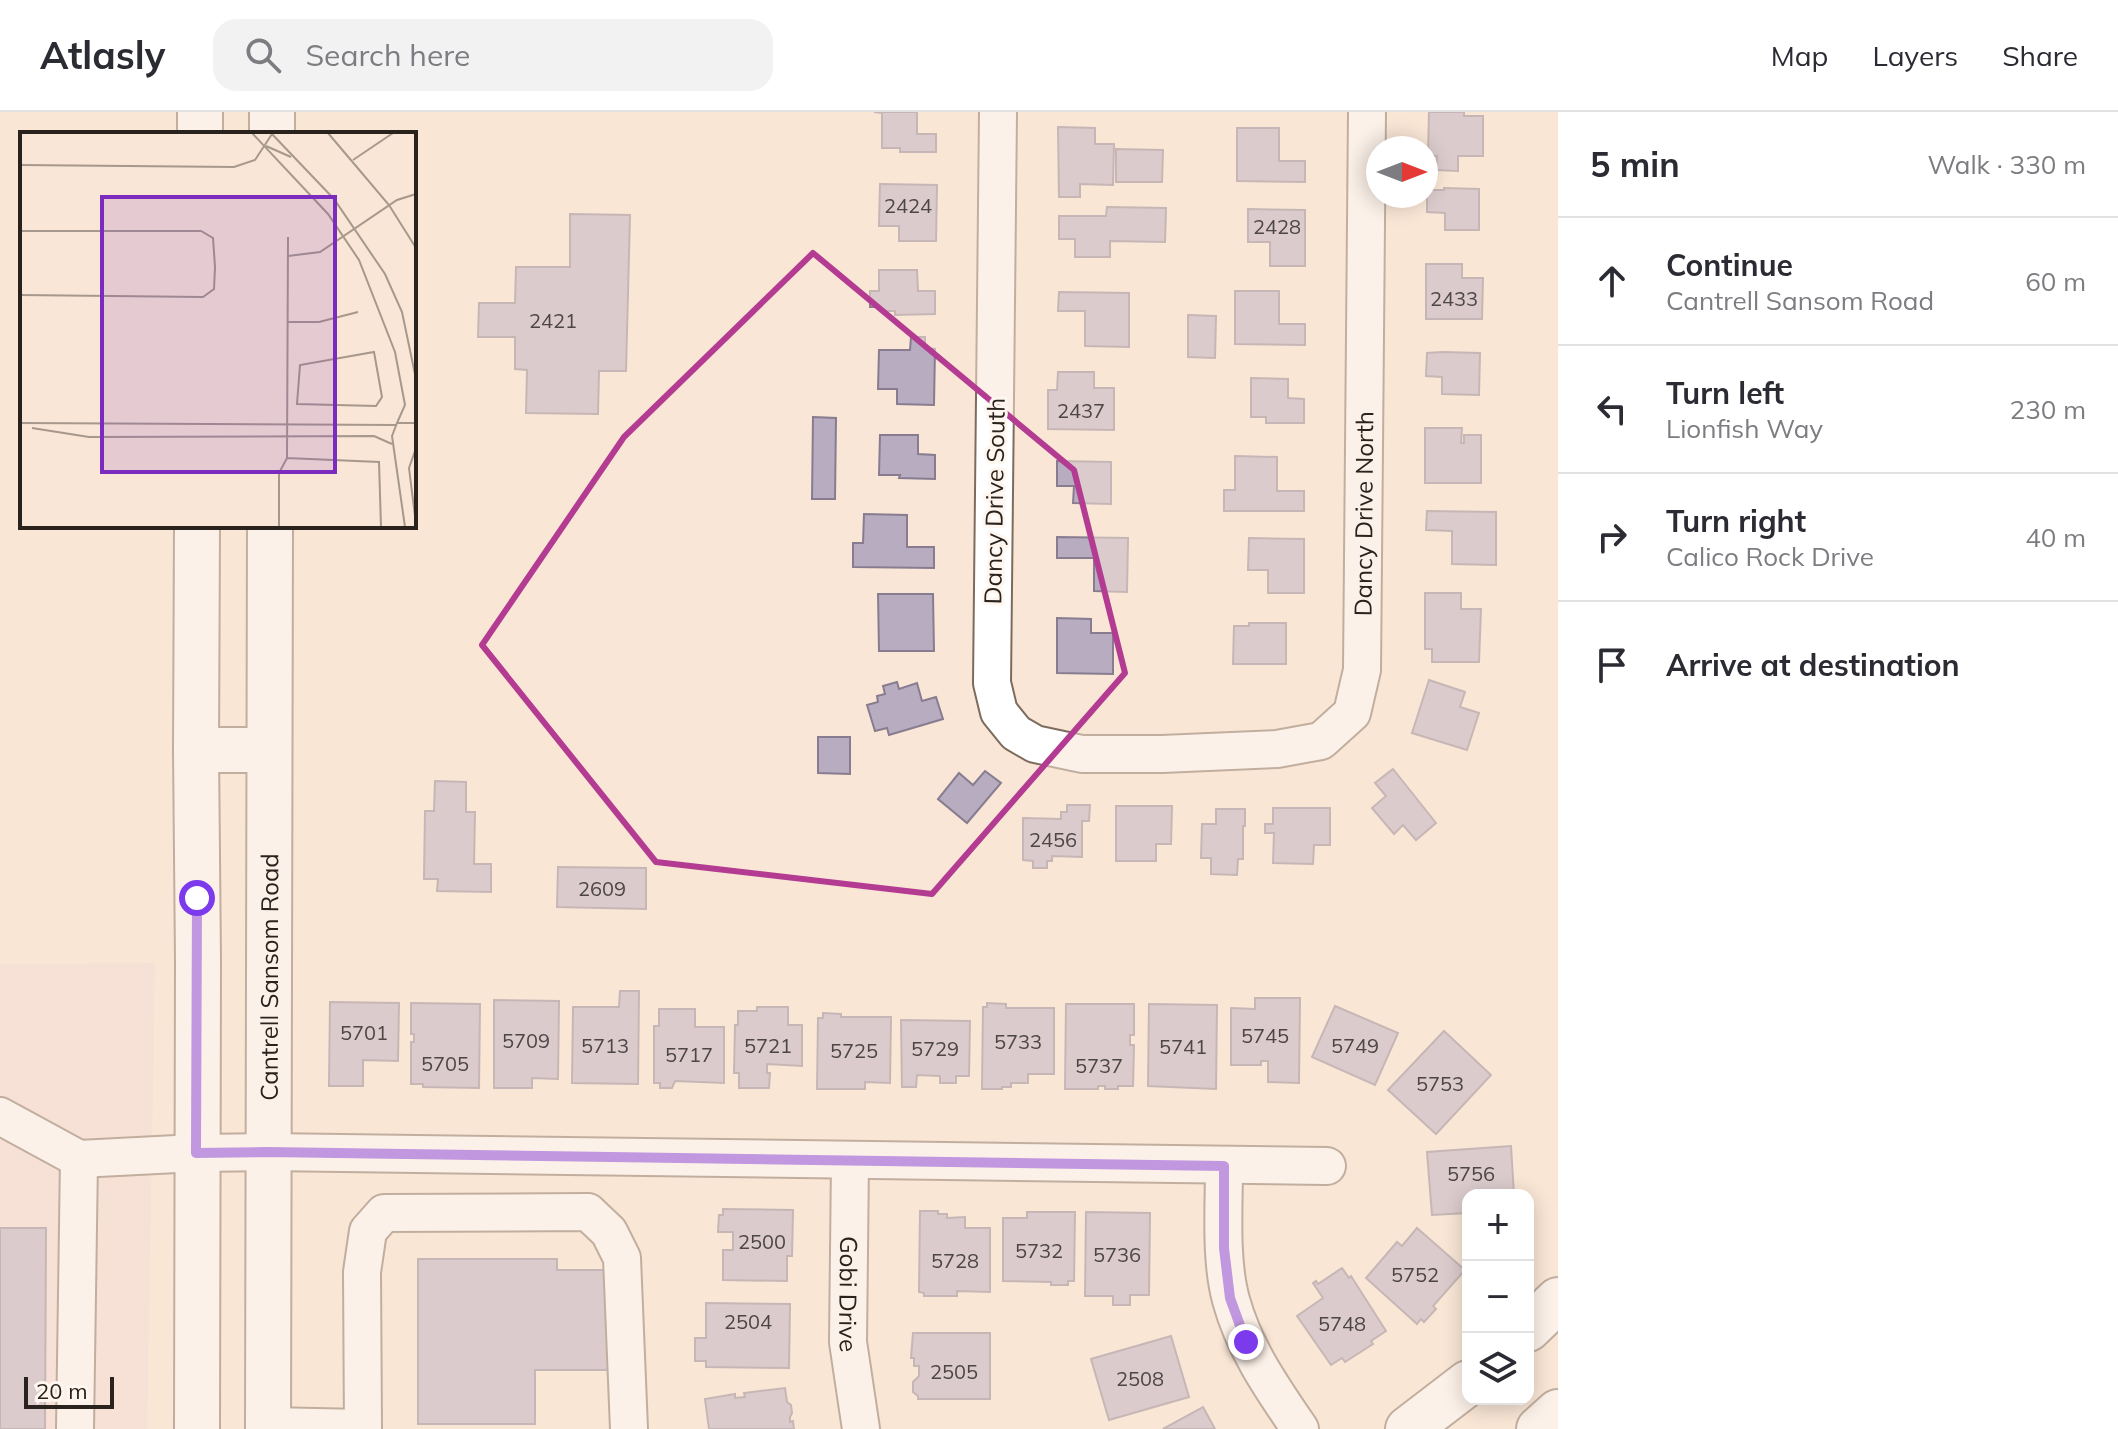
<!DOCTYPE html>
<html lang="en">
<head>
<meta charset="utf-8">
<style>
	body { margin:0; font-family:Mulish,sans-serif; background:#f2f2f3; color:#2b2b33 }
	.controls { position:absolute; right:24px; bottom:24px; display:grid; overflow:hidden; border-radius:16px; box-shadow:0 4px 20px #0003 }
	.controls button { width:72px; height:72px; display:grid; place-items:center; padding:0; border:0; border-bottom:2px solid #e1e1e2; background:#fff; color:#2b2b33; font:40px sans-serif }
	.compass { position:absolute; left:1366px; top:24px; width:72px; height:72px; border-radius:50%; background:#fff; box-shadow:0 4px 20px #0003; rotate:90deg }
	.scale { position:absolute; left:24px; bottom:20px; width:90px; box-sizing:border-box; padding-left:8px; border:4px solid #2a231d; border-top:0; font-size:22px; line-height:28px; white-space:nowrap; color:#2a231d; -webkit-text-stroke:6px #fef6ef; paint-order:stroke }
	.stop { position:absolute; width:24px; height:24px; margin:-18px; border:6px solid #7c3aed; border-radius:50%; background:#fff }
	.stop.end { background:#7c3aed; border-color:#fff; box-shadow:0 2px 8px #0008 }
	.list { margin:0; padding:0; list-style:none }
	h2 { display:flex; justify-content:space-between; align-items:center; height:104px; margin:0; padding:0 32px; font-size:34px }
	h2 small { font-size:26px; font-weight:400; color:#7c7c81 }
	.list li { display:grid; grid-template-columns:52px 1fr auto; gap:24px; align-items:center; box-sizing:border-box; height:128px; padding:0 32px; border-top:2px solid #e1e1e2 }
	.list b { display:block; font-size:30px; white-space:nowrap }
	.list p { margin:0; font-size:26px; white-space:nowrap; color:#7c7c81 }
	.list em { font-size:26px; font-style:normal; color:#7c7c81 }
	.icon { flex:none; width:44px; height:44px; fill:none; stroke:currentColor; stroke-width:2; stroke-linecap:round; stroke-linejoin:round }
	.map { position:relative; flex:none; width:1558px; height:1317px; overflow:hidden }
	header { display:flex; align-items:center; gap:48px; box-sizing:border-box; height:112px; padding:0 40px; background:#fff; border-bottom:2px solid #e1e1e2 }
	header strong { font-size:38px }
	nav { display:flex; gap:44px; margin-inline-start:auto; font-size:28px }
	.search { width:560px; height:72px; background:#f2f2f3; display:flex; align-items:center; gap:20px; box-sizing:border-box; padding:0 28px; border-radius:24px; color:#7c7c81; font-size:30px }
	main { display:flex }
	aside { flex:1; background:#fff }
	.map>svg:first-child { display:block }
	.industrial { fill:#f4d9d6 }
	.building { fill:#b7acc0; stroke:#887d90; stroke-width:2 }
	.lines { fill:none; stroke-linecap:round; stroke-linejoin:round }
	.minor-casing { stroke:#7d6c5d; stroke-width:40 }
	.major-casing { stroke:#7d6c5d; stroke-width:48 }
	.minor { stroke:#fff; stroke-width:36 }
	.major { stroke:#fff; stroke-width:44 }
	.route { stroke:#7c3aed; stroke-width:10 }
	.marked { fill:none; stroke:#b33c92; stroke-width:6; stroke-linejoin:round }
	.labels { text-anchor:middle; dominant-baseline:central; stroke-width:6; stroke-linejoin:round; paint-order:stroke }
	.number-label { font-size:20px; fill:#4d4546 }
	.street-label { font-size:24px; fill:#2a231d; stroke:#fef6ef }
	.inset-road { fill:none; stroke:#a6988c; stroke-width:2 }
	.view { fill:#7b2cbf; fill-opacity:0.15; stroke:#7b2cbf; stroke-width:4 }
	.inset-edge { fill:none; stroke:#2a231d; stroke-width:4 }
</style>
</head>
<body>
<header>
<strong>Atlasly</strong>
<div class="search"><svg class="icon" aria-label="search" viewBox="0 0 24 24"><circle cx="10" cy="10" r="6"/><path d="M15 15l6 6"/></svg>Search here</div>
<nav><a>Map</a><a>Layers</a><a>Share</a></nav>
</header>
<main>
<div class="map">
<svg width="1558" height="1317" viewBox="0 0 1558 1317">
	<rect width="100%" height="100%" fill="#f9e6d6"/>
	<path class="industrial" d="M155,851L147,1317H0V852Z"/>
	<g class="building">
		<path d="M874,0H917V22H936V40H900V36H882V1Z"/>
		<path d="M1429,0H1464V4H1483V44H1458V59L1436,58L1437,44H1428Z"/>
		<path d="M1058,15L1095,16V32H1114L1113,73L1080,72V85H1059Z"/>
		<path d="M1237,16H1279V49H1305V70L1237,69Z"/>
		<path d="M1116,37L1163,38L1162,70H1116Z"/>
		<path d="M880,72L937,73L936,129H899V114H879Z"/>
		<path d="M1444,76L1479,77V118H1445V101L1427,100V78H1444Z"/>
		<path d="M1107,95L1166,96L1165,130L1110,129V145H1075V127H1059V104H1106Z"/>
		<path d="M1248,97L1305,98V154H1270V130H1248Z"/>
		<path d="M570,102L630,103L626,259H599L598,302L526,301L527,258L515,257V225H478L479,191H515L516,155H570Z"/>
		<path d="M1426,152H1462V166H1483L1482,207H1426Z"/>
		<path d="M879,158H917L918,179H935V202L895,203V199H880V195H870V179H879Z"/>
		<path d="M1235,179H1279V212H1305V233L1235,232Z"/>
		<path d="M1059,180L1129,181V235L1085,234V199H1058Z"/>
		<path d="M1188,203L1216,204L1215,246L1188,245Z"/>
		<path d="M911,225H925V236L935,237L934,293L897,292V277H878L879,238H910Z"/>
		<path d="M1442,240L1480,241L1479,283L1442,282V265L1426,264L1427,241Z"/>
		<path d="M1058,260H1094V276H1114V318L1048,317V278H1057Z"/>
		<path d="M1251,266L1288,267V286L1304,287V311H1266V305H1251Z"/>
		<path d="M813,305L836,306L835,387H812Z"/>
		<path d="M1425,316H1462L1461,331H1464V323H1481V371H1425Z"/>
		<path d="M880,323H918V342L935,343V367L899,366L900,363H879Z"/>
		<path d="M1235,344L1277,345V379H1304V399H1224V378H1235Z"/>
		<path d="M1057,349L1111,350V392L1073,391L1074,374H1057Z"/>
		<path d="M1427,399L1496,400V453L1452,452V419L1426,418Z"/>
		<path d="M864,402L907,403V435H934V456L853,455V431H863Z"/>
		<path d="M1057,425L1128,426L1127,480L1094,479V446H1057Z"/>
		<path d="M1249,426L1304,427V481H1268V458H1248Z"/>
		<path d="M1425,481H1461V497H1481L1479,550H1432V537H1425Z"/>
		<path d="M878,482H933L934,539H879Z"/>
		<path d="M1057,506L1091,507V521H1113V562L1057,561Z"/>
		<path d="M1249,511H1286V552H1233L1234,514H1249Z"/>
		<path d="M1429,568L1465,580L1460,595L1479,601L1467,638L1412,621Z"/>
		<path d="M897,570L899,577L917,571L922,589L936,585L943,607L889,623L887,616L875,619L867,593L878,590L877,584L885,582L883,574Z"/>
		<path d="M818,625H850V662L818,661Z"/>
		<path d="M1393,657L1436,711L1416,728L1403,713L1394,722L1372,696L1386,684L1375,671Z"/>
		<path d="M985,659L1001,671L967,711L938,687L959,661L973,673Z"/>
		<path d="M435,669L466,670V700H475L474,752H491V780L437,779L438,767H424L425,699H434Z"/>
		<path d="M1067,693H1090L1089,709H1082V745L1052,744V749H1047V756H1033V749L1023,748V706L1061,707V700H1067Z"/>
		<path d="M1116,694H1172L1171,732H1156V749H1116Z"/>
		<path d="M1273,696H1330V733H1314L1313,752L1273,751L1274,721H1265V712H1273Z"/>
		<path d="M1216,697H1245V714H1243V747H1238L1237,763L1211,762V746H1201L1202,712H1216Z"/>
		<path d="M558,755L646,756V797L557,795Z"/>
		<path d="M620,879H639L638,972L572,971L573,895H619Z"/>
		<path d="M1255,886H1300L1299,971L1268,970V949H1261V953H1231V896L1255,897Z"/>
		<path d="M494,888L559,889L558,967L532,966V976H494Z"/>
		<path d="M330,890L399,891L398,949L363,948V974H329Z"/>
		<path d="M411,891L480,892L479,976L423,975V972H411V930H414V922H411Z"/>
		<path d="M987,891L1006,892V896H1054V962H1028V971H1011V975H1002V977H982L983,895H987Z"/>
		<path d="M1066,892H1134V923H1130V933H1134L1133,974H1118V977H1105V974H1098V977H1065Z"/>
		<path d="M1149,892L1217,893L1216,977L1148,974Z"/>
		<path d="M1335,894L1398,921L1375,973L1312,945Z"/>
		<path d="M757,895H788V913H802V954L767,952V961H770L769,976H739V961H734L735,913H738V899H757Z"/>
		<path d="M659,897H695V915H724V971L675,969L672,976H660V971H654V914H659Z"/>
		<path d="M823,901L841,902V905H891L890,971L865,970V977H817L818,906H823Z"/>
		<path d="M901,908L970,909L969,964H956V971H940V964L917,963L916,975H902Z"/>
		<path d="M1444,919L1491,963L1436,1022L1388,978Z"/>
		<path d="M1511,1034L1514,1083H1468V1101L1432,1103L1427,1040Z"/>
		<path d="M723,1097L793,1098L792,1144H787V1169L723,1168V1138H733V1120H718L719,1103H723Z"/>
		<path d="M920,1099H938V1102H947V1106L965,1105V1116H990V1180L957,1179V1184H924V1181L919,1180Z"/>
		<path d="M1027,1100H1075L1074,1169H1068V1173H1051V1170L1003,1169V1106H1027Z"/>
		<path d="M1086,1100L1150,1101L1149,1183H1130V1193H1113V1184H1085Z"/>
		<path d="M0,1116H46L45,1317H0Z"/>
		<path d="M1417,1116L1465,1158L1433,1194L1436,1197L1424,1210L1421,1207L1417,1212L1366,1166L1397,1130L1402,1134Z"/>
		<path d="M418,1147H557V1158H609V1258H535V1312H418Z"/>
		<path d="M1342,1156L1349,1166L1351,1164L1386,1219L1371,1229L1373,1232L1345,1250L1342,1246L1331,1253L1297,1204L1323,1186L1313,1171L1316,1169L1318,1172Z"/>
		<path d="M706,1191L790,1192L789,1256L706,1255V1249H695V1226H706Z"/>
		<path d="M913,1221H990V1287H918V1284L913,1280V1270L919,1264V1254H914V1246H911Z"/>
		<path d="M1171,1224L1189,1285L1109,1308L1091,1247Z"/>
		<path d="M785,1276L787,1290L791,1293L792,1301L790,1305V1310L793,1309L794,1317H709L705,1287L735,1282V1286L745,1285L744,1281Z"/>
		<path d="M1203,1295L1215,1317H1163Z"/>
	</g>
	<g class="lines">
		<g class="minor-casing">
			<g id="minor">
				<path id="s1" d="M998,0L992,571L999,600L1016,621L1035,632L1082,642H1162L1277,637L1321,629L1352,601L1362,558L1367,0"/>
				<path d="M0,1004L79,1047L75,1317"/>
				<path d="M79,1047L196,1041L267,1040L1327,1054"/>
				<path id="s2" d="M850,1048L848,1230L861,1317"/>
				<path d="M1224,1054C1224,1095 1220,1148 1231,1188C1244,1236 1272,1276 1300,1317"/>
				<path d="M268,1314L363,1316"/>
				<path d="M363,1317L362,1160L368,1119L384,1101L588,1100L609,1120L622,1146L629,1317"/>
			</g>
		</g>
		<g class="major-casing">
			<g id="major">
				<path d="M200,22V0"/>
				<path d="M272,22V0"/>
				<path d="M196,638H269"/>
				<path d="M1528,1217L1558,1188"/>
				<path d="M197,1317L198,848L196,638L197,414"/>
				<path id="s3" d="M268,1317L270,414"/>
				<path d="M1408,1317L1468,1271"/>
				<path d="M1539,1317L1558,1300"/>
			</g>
		</g>
		<use href="#minor" class="minor"/>
		<use href="#major" class="major"/>
	</g>
	<g class="lines">
		<path class="route" d="M197,786L196,1041L267,1040L1224,1054V1136L1230,1186L1246,1230"/>
	</g>
	<path d="M0 0H1558V1317H0ZM813,141L1074,358L1125,561L932,782L656,750L482,533L624,325Z" fill="#f9e6d6" fill-opacity=".55" fill-rule="evenodd"/>
	<path class="marked" d="M813,141L1074,358L1125,561L932,782L656,750L482,533L624,325Z"/>
	<g class="labels">
		<g class="number-label">
			<text x="908" y="93">2424</text>
			<text x="1277" y="114">2428</text>
			<text x="1454" y="186">2433</text>
			<text x="553" y="208">2421</text>
			<text x="1081" y="298">2437</text>
			<text x="1053" y="727">2456</text>
			<text x="602" y="776">2609</text>
			<text x="364" y="920">5701</text>
			<text x="1265" y="923">5745</text>
			<text x="526" y="928">5709</text>
			<text x="1018" y="929">5733</text>
			<text x="605" y="933">5713</text>
			<text x="768" y="933">5721</text>
			<text x="1355" y="933">5749</text>
			<text x="1183" y="934">5741</text>
			<text x="935" y="936">5729</text>
			<text x="854" y="938">5725</text>
			<text x="689" y="942">5717</text>
			<text x="445" y="951">5705</text>
			<text x="1099" y="953">5737</text>
			<text x="1440" y="971">5753</text>
			<text x="1471" y="1061">5756</text>
			<text x="762" y="1129">2500</text>
			<text x="1039" y="1138">5732</text>
			<text x="1117" y="1142">5736</text>
			<text x="955" y="1148">5728</text>
			<text x="1415" y="1162">5752</text>
			<text x="748" y="1209">2504</text>
			<text x="1342" y="1211">5748</text>
			<text x="954" y="1259">2505</text>
			<text x="1140" y="1266">2508</text>
		</g>
		<g class="street-label">
			<text transform="translate(994 389) rotate(-89)">Dancy Drive South</text>
			<text stroke="none"><textPath href="#s1" startOffset="1180">Dancy Drive North</textPath></text>
			<text stroke="none"><textPath href="#s3" startOffset="452">Cantrell Sansom Road</textPath></text>
			<text stroke="none"><textPath href="#s2" startOffset="134">Gobi Drive</textPath></text>
		</g>
	</g>
	<g transform="translate(20 20)">
		<rect width="396" height="396" fill="#f9e6d6"/>
		<path class="inset-road" d="M232,1L308,82L339,128L375,220L385,273L377,291M251,1L314,67L365,142L382,180L396,247M308,1L369,73L396,116M246,14L271,25M333,28L373,1M0,33L214,35L235,28L252,2M0,99H181L193,106L195,135L194,157L183,165L0,163M268,124L300,120L377,68L396,62M267,190H299L338,180M354,220L362,265L356,274L277,272L280,233ZM0,291L376,293M12,296L69,305L354,304L372,312M395,319L389,336L396,392M267,326L268,105M259,395V341L267,326L359,330L361,395M385,395L372,304L377,291H396"/>
		<path class="view" d="M82,65H315V340H82Z"/>
		<rect width="396" height="396" class="inset-edge"/>
	</g>
</svg>
<div class="controls">
<button>+</button>
<button>−</button>
<button><svg class="icon" aria-label="layers" viewBox="0 0 24 24"><path d="M12 4l9 5-9 5-9-5zM3 14l9 5 9-5"/></svg></button>
</div>
<svg class="compass" viewBox="-18 -18 36 36"><path d="M0-13l5 13h-10z" fill="#e53935"/><path d="M0 13l5-13h-10z" fill="#7c7c81"/></svg>
<div class="scale">20 m</div>
<div class="stop" style="left:197px;top:786px"></div>
<div class="stop end" style="left:1246px;top:1230px"></div>
</div>
<aside>
<h2>5 min<small>Walk · 330 m</small></h2>
<ul class="list">
<li><svg class="icon" aria-label="ahead" viewBox="0 0 24 24"><path d="M12 20V5M6 11l6-6 6 6"/></svg><div><b>Continue</b><p>Cantrell Sansom Road</p></div><em>60 m</em></li>
<li><svg class="icon" aria-label="left" viewBox="0 0 24 24"><path d="M17 20v-9H6M10 6l-5 5 5 5"/></svg><div><b>Turn left</b><p>Lionfish Way</p></div><em>230 m</em></li>
<li><svg class="icon" aria-label="right" viewBox="0 0 24 24"><path d="M7 20v-9h11M14 6l5 5-5 5"/></svg><div><b>Turn right</b><p>Calico Rock Drive</p></div><em>40 m</em></li>
<li><svg class="icon" aria-label="arrive" viewBox="0 0 24 24"><path d="M6 21V4h12l-3 4 3 4H6"/></svg><div><b>Arrive at destination</b></div></li>
</ul>
</aside>
</main>
</body>
</html>
